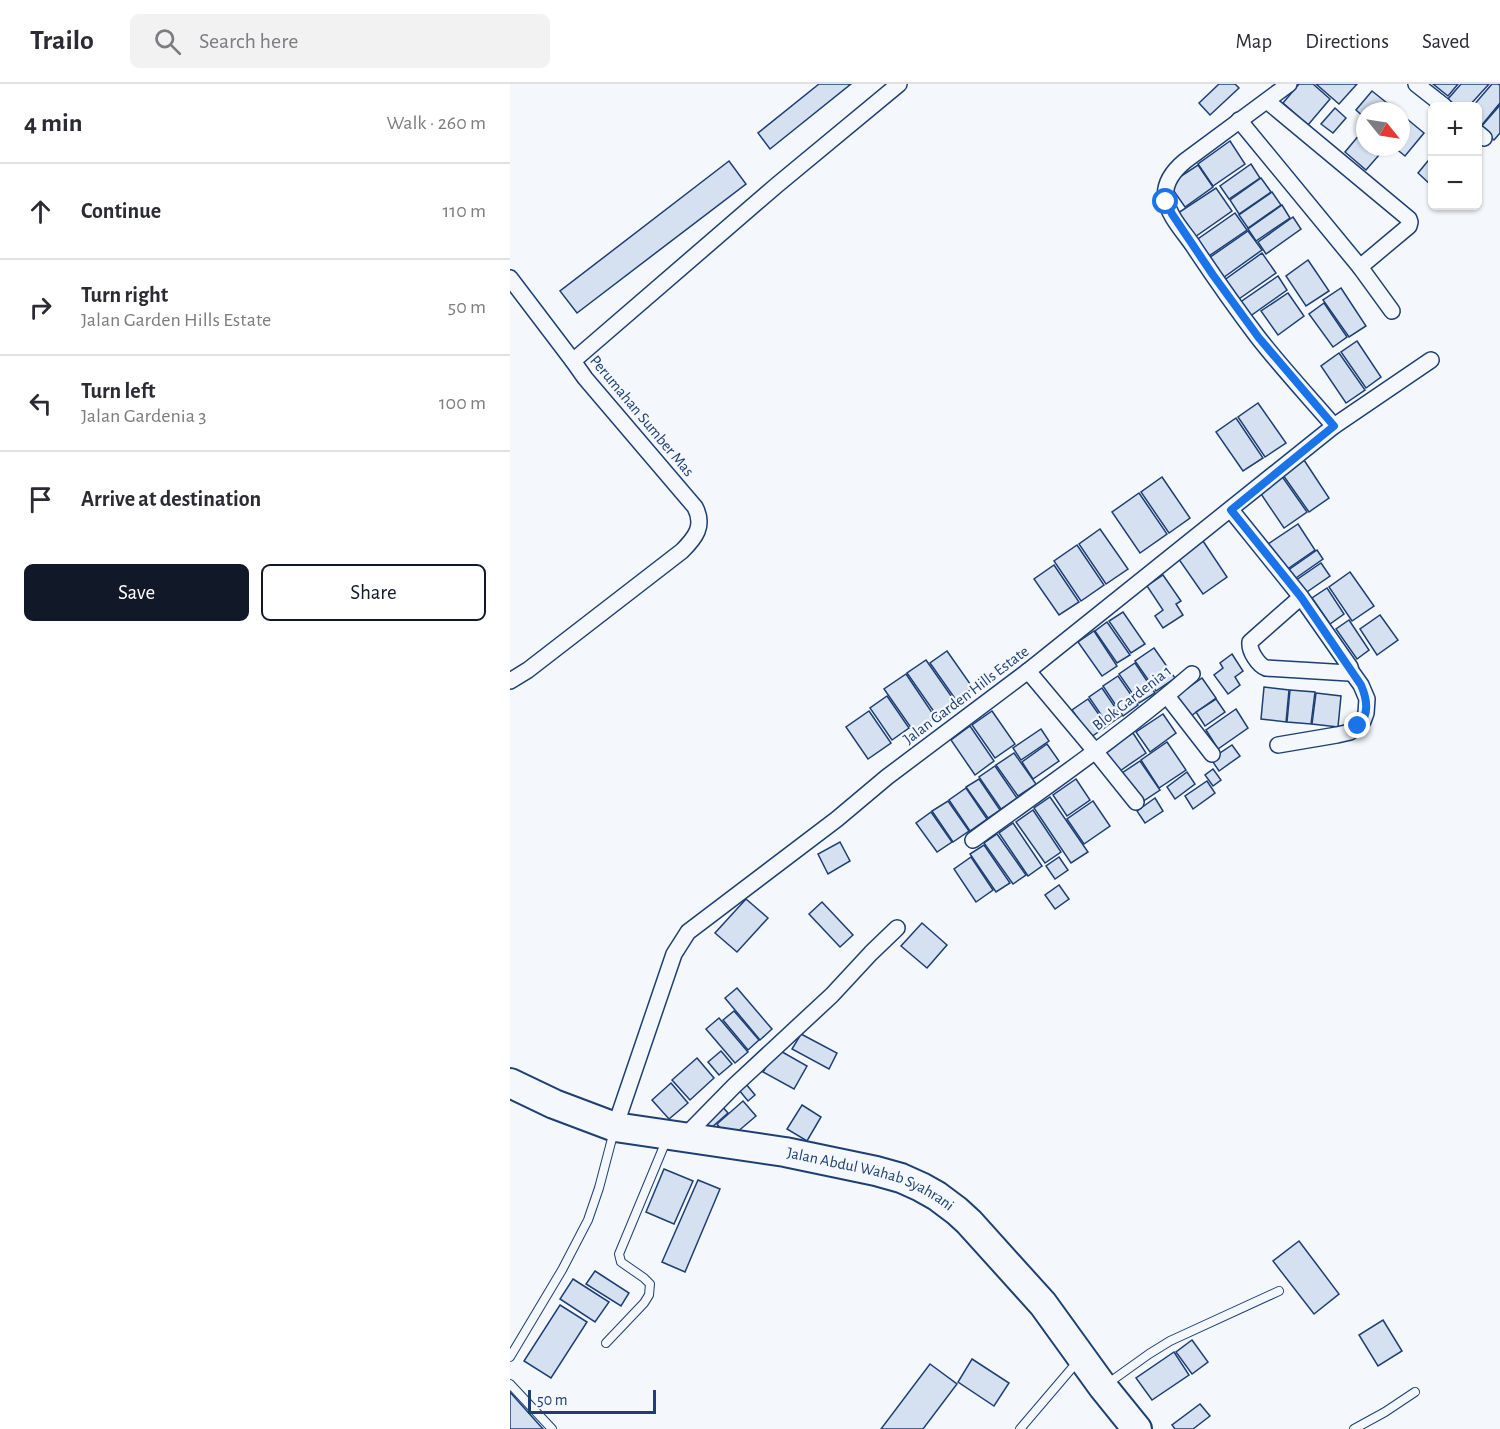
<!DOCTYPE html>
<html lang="en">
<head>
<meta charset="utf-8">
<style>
	body { margin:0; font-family:"Alegreya Sans",sans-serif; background:#f2f2f3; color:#2b2b33 }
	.controls { position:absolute; right:18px; top:18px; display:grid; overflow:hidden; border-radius:9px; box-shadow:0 2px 4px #0004 }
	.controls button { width:54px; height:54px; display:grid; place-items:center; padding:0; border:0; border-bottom:2px solid #e1e1e2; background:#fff; color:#2b2b33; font:30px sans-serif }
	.compass { position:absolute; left:846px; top:18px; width:54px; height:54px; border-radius:50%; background:#fff; box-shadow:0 2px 4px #0004; rotate:120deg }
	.scale { position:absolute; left:18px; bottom:15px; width:128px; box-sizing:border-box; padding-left:6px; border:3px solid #1d3f73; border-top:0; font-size:16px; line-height:21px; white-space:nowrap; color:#1d3f73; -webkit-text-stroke:4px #f4f7fb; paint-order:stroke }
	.stop { position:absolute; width:18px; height:18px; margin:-14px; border:4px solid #1a73e8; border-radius:50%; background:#fff }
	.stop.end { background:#1a73e8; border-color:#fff; box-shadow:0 2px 6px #0008 }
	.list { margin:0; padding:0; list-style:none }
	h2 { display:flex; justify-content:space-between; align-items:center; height:78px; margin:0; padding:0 24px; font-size:26px }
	h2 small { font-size:20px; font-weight:400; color:#7c7c81 }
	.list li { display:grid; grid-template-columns:39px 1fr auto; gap:18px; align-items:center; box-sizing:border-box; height:96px; padding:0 24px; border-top:2px solid #e1e1e2 }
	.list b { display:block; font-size:22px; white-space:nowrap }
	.list p { margin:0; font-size:20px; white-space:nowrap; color:#7c7c81 }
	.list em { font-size:20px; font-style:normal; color:#7c7c81 }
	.actions { display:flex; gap:12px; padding:18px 24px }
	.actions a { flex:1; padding:14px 0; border:2px solid #111827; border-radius:9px; text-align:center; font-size:21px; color:#111827 }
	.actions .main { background:#111827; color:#fff }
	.icon { flex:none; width:33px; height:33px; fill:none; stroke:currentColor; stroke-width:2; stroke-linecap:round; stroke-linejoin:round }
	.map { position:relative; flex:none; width:990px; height:1345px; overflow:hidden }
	header { display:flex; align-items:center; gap:36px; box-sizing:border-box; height:84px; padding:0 30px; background:#fff; border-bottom:2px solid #e1e1e2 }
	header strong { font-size:28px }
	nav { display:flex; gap:33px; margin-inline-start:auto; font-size:21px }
	.search { width:420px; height:54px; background:#f2f2f3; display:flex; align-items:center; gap:15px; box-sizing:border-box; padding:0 21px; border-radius:9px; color:#7c7c81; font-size:22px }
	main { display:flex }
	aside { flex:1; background:#fff }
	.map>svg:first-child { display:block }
	.building { fill:#d5e0f0; stroke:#1d3f73; stroke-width:1.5 }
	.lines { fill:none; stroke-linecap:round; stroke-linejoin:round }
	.lane-casing { stroke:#1d3f73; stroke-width:10 }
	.street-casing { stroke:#1d3f73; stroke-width:18 }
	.highway-casing { stroke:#1d3f73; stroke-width:32 }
	.lane { stroke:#f4f7fb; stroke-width:8 }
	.street { stroke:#f4f7fb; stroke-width:15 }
	.highway { stroke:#f4f7fb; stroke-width:28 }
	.route { stroke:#1a73e8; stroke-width:8 }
	.labels { text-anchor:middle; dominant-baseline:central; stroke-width:4.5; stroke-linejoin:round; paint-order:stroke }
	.street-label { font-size:16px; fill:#1d3f73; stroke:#f4f7fb }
</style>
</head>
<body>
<header>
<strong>Trailo</strong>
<div class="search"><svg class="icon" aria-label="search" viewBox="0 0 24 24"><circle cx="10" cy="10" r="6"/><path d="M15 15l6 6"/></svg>Search here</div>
<nav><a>Map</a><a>Directions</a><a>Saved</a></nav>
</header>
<main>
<aside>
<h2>4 min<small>Walk · 260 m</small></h2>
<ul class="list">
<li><svg class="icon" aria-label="ahead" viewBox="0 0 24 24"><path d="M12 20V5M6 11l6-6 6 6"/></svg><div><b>Continue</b></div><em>110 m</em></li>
<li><svg class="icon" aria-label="right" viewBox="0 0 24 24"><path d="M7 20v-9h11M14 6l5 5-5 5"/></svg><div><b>Turn right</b><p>Jalan Garden Hills Estate</p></div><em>50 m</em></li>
<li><svg class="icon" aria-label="left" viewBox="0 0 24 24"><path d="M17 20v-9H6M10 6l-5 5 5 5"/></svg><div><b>Turn left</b><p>Jalan Gardenia 3</p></div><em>100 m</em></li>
<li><svg class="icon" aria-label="arrive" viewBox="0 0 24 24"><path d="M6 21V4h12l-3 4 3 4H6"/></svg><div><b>Arrive at destination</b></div></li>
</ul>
<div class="actions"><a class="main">Save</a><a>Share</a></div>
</aside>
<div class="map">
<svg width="990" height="1345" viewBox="0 0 990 1345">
	<rect width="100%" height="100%" fill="#f4f7fb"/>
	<g class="building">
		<path d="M309,0H341L260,65L248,49Z"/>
		<path d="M709,0H725L729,4L700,31L689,19Z"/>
		<path d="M789,0H803L820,15L798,41L773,19Z"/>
		<path d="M806,0H847L829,20Z"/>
		<path d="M923,0H948L938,12Z"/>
		<path d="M951,0H979L959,22H947L938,15Z"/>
		<path d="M982,0H988L990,1V19L971,42L968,39V22H963Z"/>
		<path d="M862,7L877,19L870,27H855V34L846,26Z"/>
		<path d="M990,21V49L984,56L970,44Z"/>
		<path d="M825,24L836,34L823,49L811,40Z"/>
		<path d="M897,35L914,49L895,72L884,63H891V42Z"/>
		<path d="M855,44V63H876L856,86L835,68Z"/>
		<path d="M720,57L735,80L703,102L688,80Z"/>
		<path d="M922,72V102L908,89Z"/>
		<path d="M219,77L236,100L67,229L50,207Z"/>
		<path d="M741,80L750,94L719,115L710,102Z"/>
		<path d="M688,81L703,103L675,123L659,100Z"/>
		<path d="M751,94L761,108L729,130L720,116Z"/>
		<path d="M706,104L722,127L682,155L665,131Z"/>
		<path d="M762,108L771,121L738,144L729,131Z"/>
		<path d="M772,121L780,134L746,157L738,145Z"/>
		<path d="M725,129L737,146L696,174L685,157Z"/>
		<path d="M783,133L791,145L756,170L748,158Z"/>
		<path d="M738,147L752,166L710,196L696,176Z"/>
		<path d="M752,169L766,189L726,217L713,197Z"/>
		<path d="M798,176L819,207L796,222L776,192Z"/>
		<path d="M768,192L777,206L739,233L729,219Z"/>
		<path d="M831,204L856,242L839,253L813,216Z"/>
		<path d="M778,209L794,232L768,251L751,227Z"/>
		<path d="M814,219L837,253L823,263L799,230Z"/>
		<path d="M847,257L871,293L856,304L831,268Z"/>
		<path d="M829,269L855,306L836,319L811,282Z"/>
		<path d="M748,319L776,359L755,373L728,333Z"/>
		<path d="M726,334L753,374L733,387L706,348Z"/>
		<path d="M794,376L819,414L799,428L773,391Z"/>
		<path d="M771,391L797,428L774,444L749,407Z"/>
		<path d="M652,393L680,434L659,449L631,408Z"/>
		<path d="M629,409L657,450L630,469L602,428Z"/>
		<path d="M788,440L805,466L776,486L758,460Z"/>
		<path d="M590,445L618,485L596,500L569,460Z"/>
		<path d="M693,457L717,493L693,510L668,474Z"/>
		<path d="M567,461L594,501L571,517L544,477Z"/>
		<path d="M807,466L813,475L783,496L777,487Z"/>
		<path d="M811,479L820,492L791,512L782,499Z"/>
		<path d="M544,481L569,518L549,531L524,495Z"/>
		<path d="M840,488L864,522L842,537L819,503Z"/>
		<path d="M653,491L671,517L666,520L673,531L653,544L645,532L653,526L637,502Z"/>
		<path d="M817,504L834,530L820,540L802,514Z"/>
		<path d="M613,528L635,560L621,569L599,537Z"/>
		<path d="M870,531L888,556L867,571L850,545Z"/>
		<path d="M839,536L859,566L847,575L826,545Z"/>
		<path d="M597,538L620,571L607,579L585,547Z"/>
		<path d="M584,547L607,582L592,592L568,558Z"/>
		<path d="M644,564L665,594L646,607L625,577Z"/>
		<path d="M437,567L463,604L446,616L420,579Z"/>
		<path d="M722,570L733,587L725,593L730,601L718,610L704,591L713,584L710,579Z"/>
		<path d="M416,576L446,619L427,632L397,589Z"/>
		<path d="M625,579L645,609L629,619L609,590Z"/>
		<path d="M396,590L425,633L404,648L374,605Z"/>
		<path d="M608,592L628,621L613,632L593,602Z"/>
		<path d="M692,594L706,614L678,634L664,614Z"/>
		<path d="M754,603L779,606L776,638L751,635Z"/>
		<path d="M592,604L611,632L598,641L579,613Z"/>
		<path d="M780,606L805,608L801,640L777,638Z"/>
		<path d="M806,609L831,612L828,643L802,640Z"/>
		<path d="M377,612L399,644L382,656L360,624Z"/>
		<path d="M578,615L597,642L581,653L562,626Z"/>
		<path d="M706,615L715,628L695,642L686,628Z"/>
		<path d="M726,625L738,644L708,665L696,646Z"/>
		<path d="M359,627L381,659L358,675L336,643Z"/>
		<path d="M482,627L505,660L485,674L462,641Z"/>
		<path d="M653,630L666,649L640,668L626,648Z"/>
		<path d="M460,642L484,677L465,691L441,656Z"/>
		<path d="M531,645L539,657L511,676L503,664Z"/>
		<path d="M623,649L636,669L607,689L594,669Z"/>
		<path d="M657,658L676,686L649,704L631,676Z"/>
		<path d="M537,660L549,677L523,695L512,678Z"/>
		<path d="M722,661L730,672L709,687L701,675Z"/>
		<path d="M504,669L526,700L508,712L486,681Z"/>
		<path d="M630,677L650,706L629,720L609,691Z"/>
		<path d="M485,682L507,714L491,725L469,693Z"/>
		<path d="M703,685L711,696L703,702L695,691Z"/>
		<path d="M677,688L685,700L665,715L657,703Z"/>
		<path d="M469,695L490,726L478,734L456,703Z"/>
		<path d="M566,695L580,716L557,732L543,711Z"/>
		<path d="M697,697L705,709L683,725L675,712Z"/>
		<path d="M456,704L477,735L460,747L439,716Z"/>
		<path d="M540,713L578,768L561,779L524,724Z"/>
		<path d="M645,714L653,727L635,739L627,727Z"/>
		<path d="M438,717L459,747L443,758L422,727Z"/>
		<path d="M583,717L600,742L574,760L557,735Z"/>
		<path d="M523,726L551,768L535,779L506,738Z"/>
		<path d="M421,728L442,758L427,768L406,739Z"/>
		<path d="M503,739L532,782L518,792L489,749Z"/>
		<path d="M487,750L516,791L503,800L474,759Z"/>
		<path d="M330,758L340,777L318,790L308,770Z"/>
		<path d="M474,761L500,799L486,808L460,770Z"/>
		<path d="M461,773L483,806L466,818L444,785Z"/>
		<path d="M549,773L558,786L545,795L536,782Z"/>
		<path d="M549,801L559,815L545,825L535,811Z"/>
		<path d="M236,815L258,834L227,868L205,849Z"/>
		<path d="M312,818L343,851L330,863L299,830Z"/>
		<path d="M412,839L437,861L417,884L391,862Z"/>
		<path d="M227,904L262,945L250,956L215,914Z"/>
		<path d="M224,927L249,956L238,966L213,936Z"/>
		<path d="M209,934L238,968L225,979L196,945Z"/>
		<path d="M291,950L327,969L319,985L282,965Z"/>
		<path d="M267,965L297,982L284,1005L253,988Z"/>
		<path d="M211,967L222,980L209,991L198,978Z"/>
		<path d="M187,974L204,994L180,1016L162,996Z"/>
		<path d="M161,999L178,1019L159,1035L142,1016Z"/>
		<path d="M236,1000L245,1011L238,1017L229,1006Z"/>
		<path d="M233,1017L246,1032L219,1055L207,1040Z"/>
		<path d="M210,1020L218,1029L201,1044L193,1035Z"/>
		<path d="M292,1021L311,1033L297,1057L277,1045Z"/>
		<path d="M154,1085L183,1097L164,1140L136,1128Z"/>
		<path d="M188,1096L210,1105L175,1188L152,1178Z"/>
		<path d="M789,1157L829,1210L804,1230L763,1177Z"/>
		<path d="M85,1187L119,1209L111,1222L76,1200Z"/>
		<path d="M63,1195L99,1218L85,1238L50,1215Z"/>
		<path d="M50,1221L77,1238L41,1294L14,1277Z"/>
		<path d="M873,1236L892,1267L868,1282L849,1251Z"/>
		<path d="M682,1256L698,1278L682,1290L666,1268Z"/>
		<path d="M664,1268L679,1291L642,1316L626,1294Z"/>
		<path d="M462,1275L499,1299L484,1322L448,1298Z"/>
		<path d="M420,1280L447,1300L413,1345H371Z"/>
		<path d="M0,1308L33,1345H0Z"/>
		<path d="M690,1320L700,1332L683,1345H665L662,1341Z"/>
	</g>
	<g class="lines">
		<g class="lane-casing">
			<g id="lane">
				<path d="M96,1259L134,1219L139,1211L140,1200L134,1194L111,1178L109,1170L156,1057"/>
				<path d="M0,1273L52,1186L78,1136L89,1104L104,1047"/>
				<path d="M0,1300L42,1345"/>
				<path d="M597,1300L639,1270L660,1257L769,1207"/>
				<path d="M510,1345L568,1277"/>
				<path d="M844,1345L875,1328L905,1308"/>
			</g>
		</g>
		<g class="street-casing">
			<g id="street">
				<path d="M779,0L675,77C663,87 653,100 656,116C659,133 675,149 684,163C704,193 725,223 747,252C771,283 799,313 824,342"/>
				<path d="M906,0L934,22"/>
				<path d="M729,36L850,183L899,142L900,138L899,135L757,17"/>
				<path d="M968,49L974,54"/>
				<path d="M850,183L882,227"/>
				<path d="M0,194L63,277"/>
				<path d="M721,426L791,513L840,583L841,587L839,589L756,584C748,581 739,567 740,558L791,513"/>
				<path d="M518,587L585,667L626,718"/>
				<path d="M0,597L18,586L172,467C185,454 195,442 185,423L75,294L63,277L267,101L389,0"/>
				<path d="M657,612L702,670"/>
				<path d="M768,661L827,651L840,648L853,637L856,629L857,615L851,601L841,587"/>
				<path d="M463,756C537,702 613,650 682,590"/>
				<path d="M105,1043L164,870L178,848L327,735L377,693L518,587L824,342L921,276"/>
				<path d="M174,1053L224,1002L322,911L361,869L387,844"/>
			</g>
		</g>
		<g class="highway-casing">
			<g id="highway">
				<path id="s1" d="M0,999L44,1020L105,1043L275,1068L366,1087L391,1094L411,1103L427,1112L447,1127L459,1138L533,1220L593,1303L627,1345"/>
			</g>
		</g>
		<use href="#lane" class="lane"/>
		<use href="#street" class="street"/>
		<use href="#highway" class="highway"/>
	</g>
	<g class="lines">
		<path class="route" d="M656,118L662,130L703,191L749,254L824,342L721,426L791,513L851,601C857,615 860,631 848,642"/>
	</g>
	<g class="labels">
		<g class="street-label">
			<text transform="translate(132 332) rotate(50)">Perumahan Sumber Mas</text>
			<text transform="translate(456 611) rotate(-37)">Jalan Garden Hills Estate</text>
			<text transform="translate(622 614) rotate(-38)">Blok Gardenia 1</text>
			<text stroke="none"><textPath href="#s1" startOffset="376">Jalan Abdul Wahab Syahrani</textPath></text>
		</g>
	</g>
</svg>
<div class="controls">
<button>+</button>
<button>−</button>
</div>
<svg class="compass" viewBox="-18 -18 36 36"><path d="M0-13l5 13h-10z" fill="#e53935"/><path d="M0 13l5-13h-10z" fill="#7c7c81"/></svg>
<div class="scale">50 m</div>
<div class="stop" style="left:656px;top:118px"></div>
<div class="stop end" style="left:848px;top:642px"></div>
</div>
</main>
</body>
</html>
